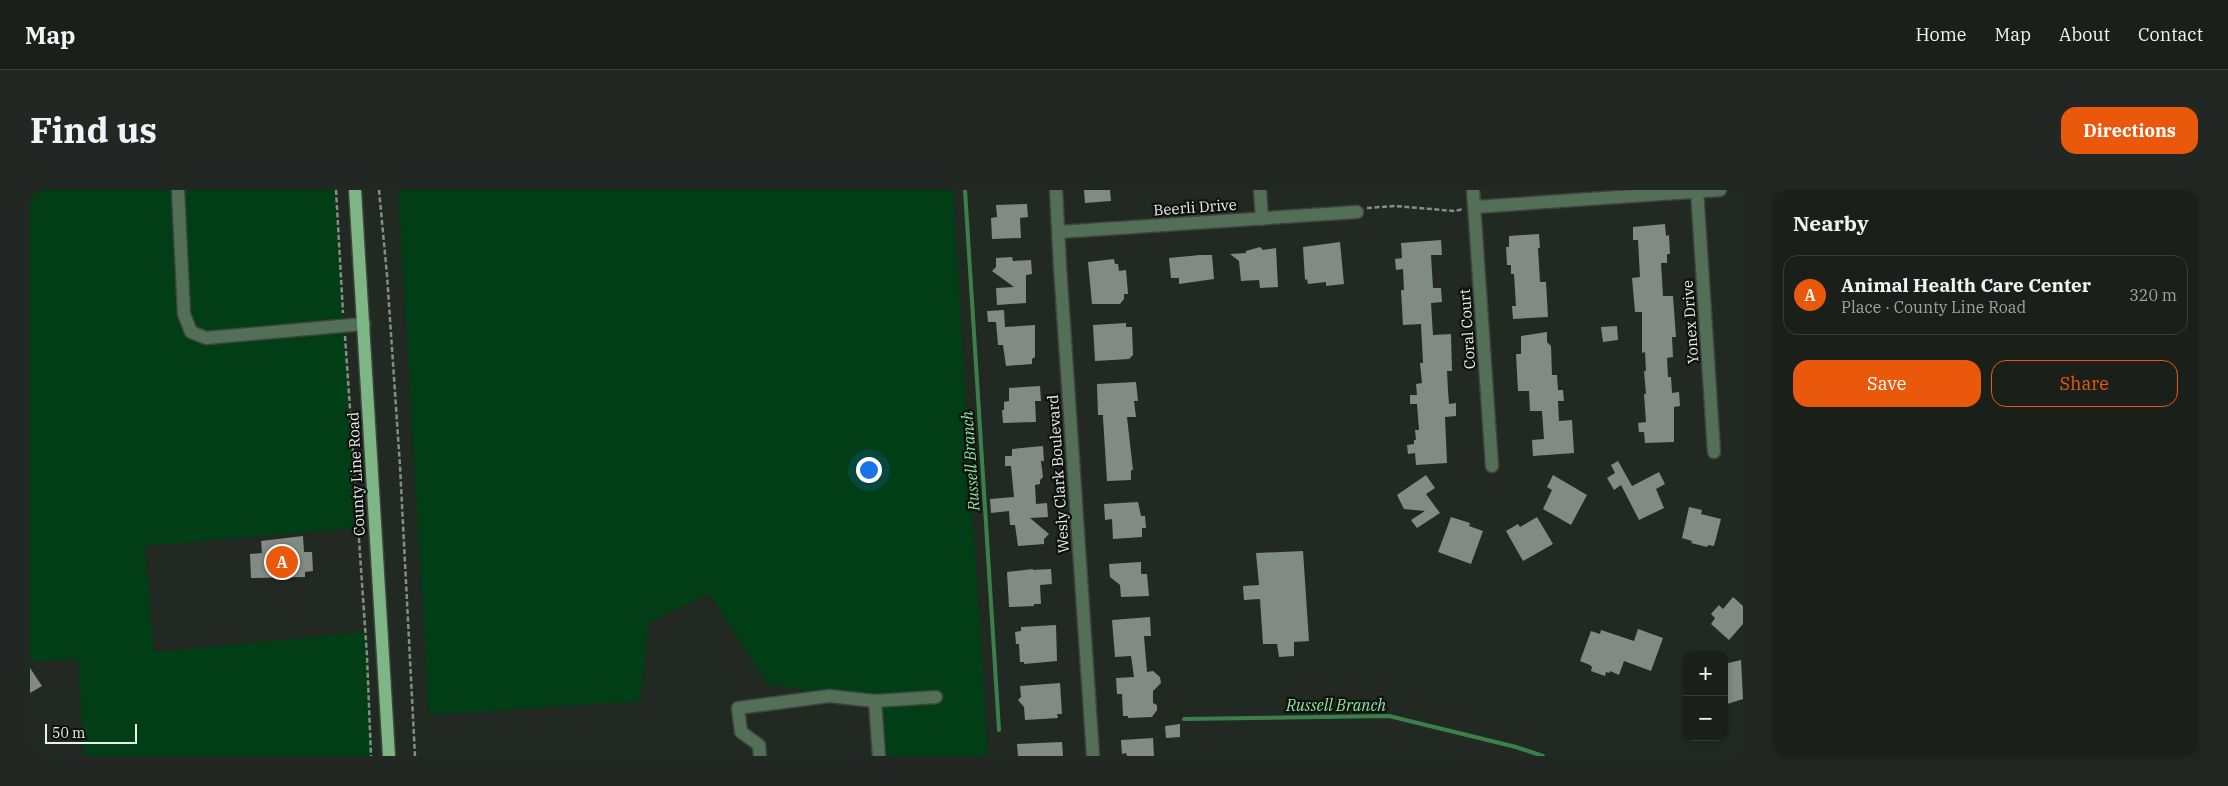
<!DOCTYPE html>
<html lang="en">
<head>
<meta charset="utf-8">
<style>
	body { margin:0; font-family:"IBM Plex Serif",serif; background:#232723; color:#f1f3f6 }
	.controls { position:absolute; right:15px; bottom:15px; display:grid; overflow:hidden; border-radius:10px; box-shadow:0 2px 8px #0003 }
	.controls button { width:45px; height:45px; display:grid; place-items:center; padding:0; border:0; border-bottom:1px solid #383d39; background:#1a1f1a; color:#f1f3f6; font:25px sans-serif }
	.scale { position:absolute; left:15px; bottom:12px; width:92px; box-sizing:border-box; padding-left:5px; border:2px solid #ebf0eb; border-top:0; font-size:14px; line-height:18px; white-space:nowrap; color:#ebf0eb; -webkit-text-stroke:4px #0e110e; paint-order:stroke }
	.you { position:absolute; left:838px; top:279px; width:18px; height:18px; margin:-12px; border:4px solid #fff; border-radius:50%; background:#1a73e8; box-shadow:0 0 0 8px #1a73e833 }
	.badge { display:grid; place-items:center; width:32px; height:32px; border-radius:50%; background:#ea580c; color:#fff; font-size:16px; font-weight:700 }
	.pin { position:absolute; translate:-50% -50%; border:2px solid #fff; box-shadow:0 1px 5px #0006 }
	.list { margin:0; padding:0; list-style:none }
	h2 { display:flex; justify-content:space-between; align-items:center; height:65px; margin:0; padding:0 20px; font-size:21px }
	h2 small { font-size:16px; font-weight:400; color:#9fa2a2 }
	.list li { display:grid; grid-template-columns:32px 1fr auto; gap:15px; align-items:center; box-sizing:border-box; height:80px; margin:0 10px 10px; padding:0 10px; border:1px solid #383d39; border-radius:15px }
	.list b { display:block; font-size:19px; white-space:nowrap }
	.list p { margin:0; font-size:16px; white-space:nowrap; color:#9fa2a2 }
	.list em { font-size:16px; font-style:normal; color:#9fa2a2 }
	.actions { display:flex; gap:10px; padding:15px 20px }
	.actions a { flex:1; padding:11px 0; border:1px solid #ea580c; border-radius:15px; text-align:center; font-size:18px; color:#ea580c }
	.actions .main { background:#ea580c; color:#fff }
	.map { position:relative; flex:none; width:1713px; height:566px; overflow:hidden; border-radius:15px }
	header { display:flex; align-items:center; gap:30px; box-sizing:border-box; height:70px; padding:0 25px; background:#1a1f1a; border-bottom:1px solid #383d39 }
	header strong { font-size:24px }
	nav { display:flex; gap:28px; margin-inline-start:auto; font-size:18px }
	.intro { display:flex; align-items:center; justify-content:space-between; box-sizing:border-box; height:120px; padding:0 30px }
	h1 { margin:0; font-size:35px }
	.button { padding:12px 22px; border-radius:15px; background:#ea580c; color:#fff; font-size:18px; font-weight:700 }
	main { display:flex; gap:30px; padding:0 30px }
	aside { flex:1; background:#1a1f1a; border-radius:15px; box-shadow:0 2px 8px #0003 }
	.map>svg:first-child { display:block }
	.green { fill:#013d15 }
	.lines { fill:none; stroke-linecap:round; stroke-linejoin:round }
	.stream { stroke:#3c7f4a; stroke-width:4 }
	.building { fill:#828b83 }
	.minor-casing { stroke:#3e453f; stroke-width:15 }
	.major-casing { stroke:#3e453f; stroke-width:15 }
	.path { stroke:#868c87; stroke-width:2.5; stroke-dasharray:5 2.5; stroke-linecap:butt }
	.minor { stroke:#546f57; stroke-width:12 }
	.major { stroke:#7eb686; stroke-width:12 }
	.labels { text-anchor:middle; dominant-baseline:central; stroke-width:4.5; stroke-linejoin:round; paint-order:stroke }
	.street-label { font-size:15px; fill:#ebf0eb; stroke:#0e110e }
	.water-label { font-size:16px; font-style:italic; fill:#8de89c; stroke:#0e110e }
</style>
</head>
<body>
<header>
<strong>Map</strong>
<nav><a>Home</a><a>Map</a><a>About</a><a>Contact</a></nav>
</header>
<div class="intro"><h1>Find us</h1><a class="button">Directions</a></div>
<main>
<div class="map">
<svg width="1713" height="566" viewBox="0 0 1713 566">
	<rect width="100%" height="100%" fill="#222923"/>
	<g class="green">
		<path d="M0,0H305L327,338L115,356L124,462L336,442L343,566H54L48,469L0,471Z"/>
		<path d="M368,0H923L958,566H848L843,512L738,494L679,404L619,432L610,511L399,525Z"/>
	</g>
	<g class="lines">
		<g class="stream">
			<path d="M935,0L969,540"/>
			<path d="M1154,529L1359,526L1486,557L1513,566"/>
		</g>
	</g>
	<g class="building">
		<path d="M1054,0H1080L1081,11L1055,13Z"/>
		<path d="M997,14L998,27L990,28L991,48L962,49L961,28L967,27L966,15Z"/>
		<path d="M1635,34L1636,46L1639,45L1640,64H1637V73H1631L1633,106H1643L1646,147H1642L1643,167L1637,168L1638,187H1641L1642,203L1649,202L1650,216L1644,217V252L1615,253L1614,242H1609L1608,233L1616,232L1614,204H1616L1614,181H1616L1615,162L1612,163V122H1605L1602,88L1610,87L1608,50H1603V37Z"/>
		<path d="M1509,44L1510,58H1508L1510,92H1516L1518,127L1483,129L1482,116H1486L1484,84H1481V75H1477L1476,57H1479V46Z"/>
		<path d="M1411,50L1412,65H1401L1403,98H1411L1412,112L1401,113L1403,145L1421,144L1422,181H1417L1418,201L1419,214L1426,213V226L1415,227L1417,273L1386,275L1385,263L1378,264L1377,255L1384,254V250H1386L1385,240H1389L1387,214H1380V205H1387L1386,194L1392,193L1390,173H1393L1391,134L1373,135L1371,100H1374L1373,79L1366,80L1365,69L1372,68L1371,53Z"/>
		<path d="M1310,52L1314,94L1296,96V92L1278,94L1277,89L1275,90L1273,57Z"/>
		<path d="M1230,57L1233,60L1246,58L1248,97L1230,98L1229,90L1211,91L1209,71L1200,64L1216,63V61Z"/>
		<path d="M1170,65H1182L1184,89L1149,94V88H1141L1139,68Z"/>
		<path d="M982,67L983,71L1001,70L1002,84L996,85V113L967,115L966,98L984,97L962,81L966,77V68Z"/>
		<path d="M1084,69L1085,74H1088L1089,81L1096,80L1098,104H1094V109L1090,114H1062L1058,72Z"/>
		<path d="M974,120L975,137L1005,135V167L1002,169V174L976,176L973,155H968L966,132H958L957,121Z"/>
		<path d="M1096,133V137H1102L1103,165L1099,169L1065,171L1063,135Z"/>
		<path d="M1587,136L1588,150L1573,152L1571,137Z"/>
		<path d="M1517,142V152L1521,156L1522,185H1527L1528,200H1533L1534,211H1528L1529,231L1542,230L1544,263L1503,266L1502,250L1514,249L1512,221H1500L1499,201H1488L1486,164H1491V146Z"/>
		<path d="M1106,192L1108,211H1104L1106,227H1097L1103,280H1101V290L1077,291L1073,228V225H1068L1067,194Z"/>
		<path d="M1010,196L1011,211H1005L1006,232L973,233L972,220H974V212L979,211V198Z"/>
		<path d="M1013,256L1014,271H1011L1013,287L1010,290V294L1005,295L1006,314L1017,313L1018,327L1000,328L1019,344L1014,349V354L988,356L985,335H980L979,321L961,323L960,309L984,307L981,276H975V266H982V259Z"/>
		<path d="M1588,271L1602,296L1629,282L1635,294L1626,299L1634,318L1609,330L1591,295L1584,300L1577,288L1585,283L1581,275Z"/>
		<path d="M1396,285L1405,298L1396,304L1410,323L1387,338L1381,330L1395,321L1374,319L1367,305Z"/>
		<path d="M1523,285L1557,305L1541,335L1513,319L1522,300L1517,297Z"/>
		<path d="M1108,312L1111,326H1115L1116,338H1112V347L1083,349L1082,329L1075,330L1074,314Z"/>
		<path d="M1659,317L1672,320L1671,324L1691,329L1684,356L1678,355L1677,357L1661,353L1662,351L1652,348Z"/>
		<path d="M1421,327L1440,333L1439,336L1453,341L1441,374L1408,362Z"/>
		<path d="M1507,327L1523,354L1493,371L1476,341L1488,334L1490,337Z"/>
		<path d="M273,346L274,362H282L283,381L275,382V387L221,388L220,364L232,363L231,351Z"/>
		<path d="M1273,361L1279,451L1264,452V466L1249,467L1247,454H1233L1230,409L1214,410L1213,396L1229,395L1226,363Z"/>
		<path d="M1111,372V384H1117L1119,406L1091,407L1090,395L1080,387L1079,374Z"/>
		<path d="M1003,379V380L1021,379L1022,394L1010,395L1011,414H1004V416L979,417L977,382Z"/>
		<path d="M1703,407L1713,416V434L1699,450L1681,434L1685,428L1681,424L1689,415L1693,419Z"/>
		<path d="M1120,427L1121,446H1114L1117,482L1123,481L1130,487L1131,493L1123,501V513L1127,515V520L1122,527L1098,528V526H1093L1092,504H1087L1086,488L1104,487L1101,466L1085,467L1082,430Z"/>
		<path d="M1026,435L1027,471L994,474V472H990L989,454H986L985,442L991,441V437Z"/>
		<path d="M1608,439L1633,448L1621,481L1594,471L1589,485L1580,481L1579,483L1576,482L1575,486L1561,481L1562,477L1560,475L1550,471L1561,441L1570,444L1571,440L1604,451Z"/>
		<path d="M1711,470L1713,509L1694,515V474Z"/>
		<path d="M0,478L12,496L0,503Z"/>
		<path d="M1030,493L1032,524H1027L1028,528L995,530L994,517L988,510L991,507L990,496Z"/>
		<path d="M1150,534V547L1136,548L1135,536Z"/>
		<path d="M1123,548L1124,566H1097L1096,563L1092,564L1091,550Z"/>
		<path d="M1032,552L1033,566H988L987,554Z"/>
	</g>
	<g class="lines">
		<g class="minor-casing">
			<g id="minor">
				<path d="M148,0L154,124L161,142L176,148L334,134"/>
				<path d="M1026,0L1030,77L1063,566"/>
				<path d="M1230,0L1232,29"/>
				<path d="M1443,0L1462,276"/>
				<path d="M1667,0L1684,262"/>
				<path d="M1445,17L1690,0"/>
				<path d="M1029,42L1327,22"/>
				<path d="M730,566L729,555L711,542L708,518L799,506L845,511"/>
				<path d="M849,566L845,511L906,507"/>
			</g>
		</g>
		<g class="major-casing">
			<path id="major" d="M325,0L359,566"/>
		</g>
		<g class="path">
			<path d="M306,0L313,123"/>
			<path d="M349,0L357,85L370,276L385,566"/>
			<path d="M1337,18L1365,16L1424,21L1434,19"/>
			<path d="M315,146L337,466L341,566"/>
		</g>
		<use href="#minor" class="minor"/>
		<use href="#major" class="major"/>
	</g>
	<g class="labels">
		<g class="street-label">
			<text transform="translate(1165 17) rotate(-4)">Beerli Drive</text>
			<text transform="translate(1660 132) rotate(-94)">Yonex Drive</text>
			<text transform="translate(1437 139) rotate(-94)">Coral Court</text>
			<text transform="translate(326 284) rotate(-93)">County Line Road</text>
			<text transform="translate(1028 284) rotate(-94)">Wesly Clark Boulevard</text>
		</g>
		<g class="water-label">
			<text transform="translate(940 271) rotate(-94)">Russell Branch</text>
			<text x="1306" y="515">Russell Branch</text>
		</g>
	</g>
</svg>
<div class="controls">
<button>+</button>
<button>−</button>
</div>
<div class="scale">50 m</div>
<div class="you"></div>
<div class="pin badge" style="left:252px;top:372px">A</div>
</div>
<aside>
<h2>Nearby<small></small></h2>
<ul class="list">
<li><span class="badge">A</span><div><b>Animal Health Care Center</b><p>Place · County Line Road</p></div><em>320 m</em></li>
</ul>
<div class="actions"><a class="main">Save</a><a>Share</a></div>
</aside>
</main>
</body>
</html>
